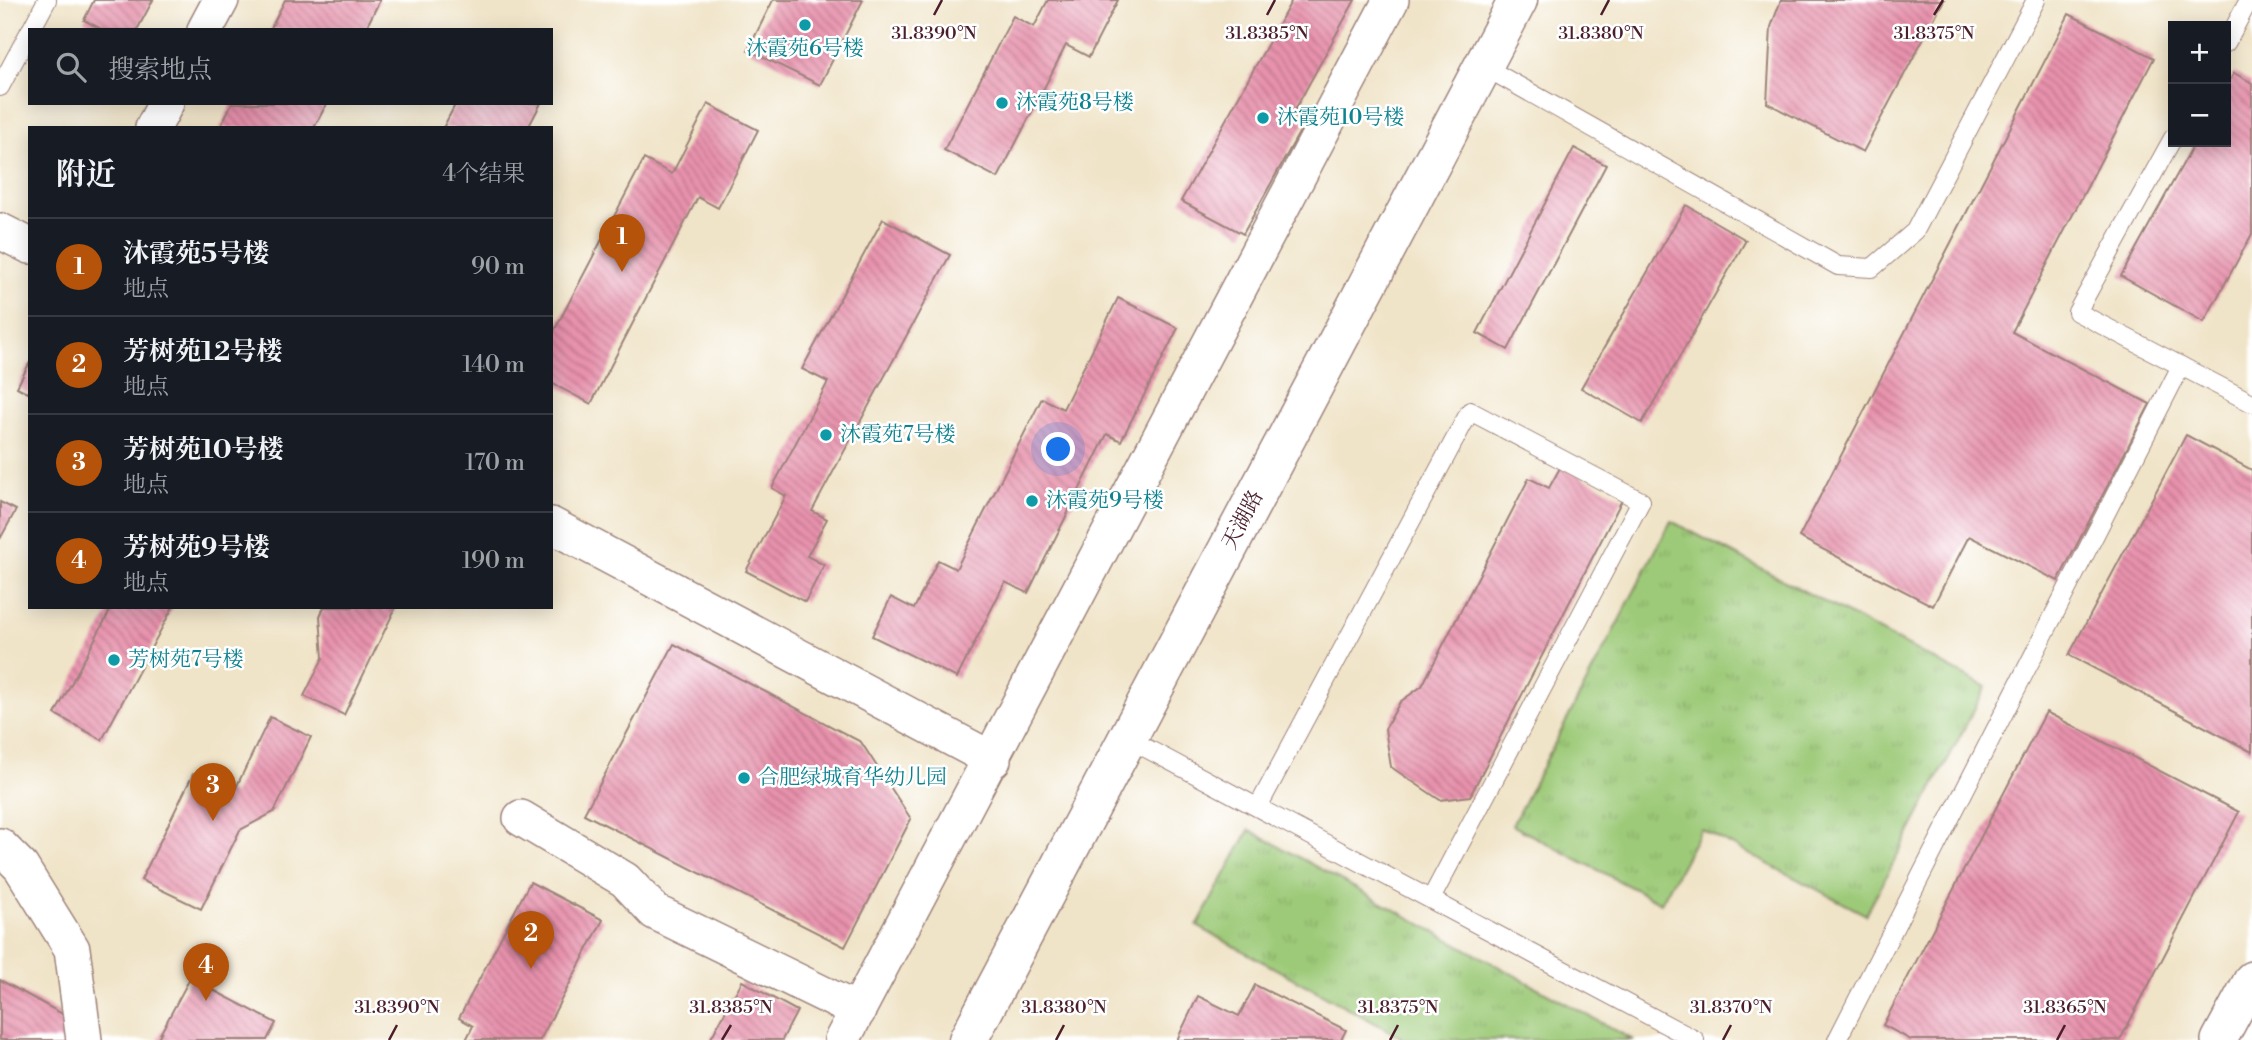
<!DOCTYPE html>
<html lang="zh">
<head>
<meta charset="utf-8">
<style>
	body { margin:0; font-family:"Libre Bodoni","Noto Serif SC",serif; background:#242831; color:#f1f3f6 }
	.controls { position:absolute; right:21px; top:21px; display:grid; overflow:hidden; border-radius:0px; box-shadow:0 4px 18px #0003 }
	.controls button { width:63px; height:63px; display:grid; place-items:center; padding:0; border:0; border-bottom:2px solid #363941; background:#171b24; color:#f1f3f6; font:35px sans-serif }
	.you { position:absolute; left:1059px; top:450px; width:24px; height:24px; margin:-18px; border:5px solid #fff; border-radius:50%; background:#1a73e8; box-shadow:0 0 0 10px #1a73e833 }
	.badge { display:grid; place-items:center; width:46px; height:46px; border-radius:50%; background:#b45309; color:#fff; font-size:23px; font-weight:700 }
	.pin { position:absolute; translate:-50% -58px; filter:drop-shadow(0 2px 4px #0008) }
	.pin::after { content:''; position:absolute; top:37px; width:24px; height:21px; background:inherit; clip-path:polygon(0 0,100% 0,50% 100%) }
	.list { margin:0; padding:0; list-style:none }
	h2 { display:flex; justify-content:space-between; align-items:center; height:91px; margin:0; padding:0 28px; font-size:30px }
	h2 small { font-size:23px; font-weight:400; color:#9ea1a6 }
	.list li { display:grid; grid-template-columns:46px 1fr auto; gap:21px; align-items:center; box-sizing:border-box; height:98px; padding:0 28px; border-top:2px solid #363941 }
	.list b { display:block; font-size:26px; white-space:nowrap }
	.list p { margin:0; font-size:23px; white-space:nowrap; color:#9ea1a6 }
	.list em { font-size:23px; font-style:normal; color:#9ea1a6 }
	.icon { flex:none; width:38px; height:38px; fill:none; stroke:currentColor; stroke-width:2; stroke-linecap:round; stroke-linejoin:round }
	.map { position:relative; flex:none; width:2252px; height:1040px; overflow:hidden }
	.search { position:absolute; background:#171b24; box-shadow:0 4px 18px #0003; left:28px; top:28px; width:525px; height:77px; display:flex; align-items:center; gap:18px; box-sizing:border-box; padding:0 24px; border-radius:0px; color:#9ea1a6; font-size:26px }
	.panel { position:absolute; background:#171b24; box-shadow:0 4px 18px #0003; left:28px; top:126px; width:525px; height:483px; border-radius:0px }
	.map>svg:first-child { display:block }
	.grass { fill:url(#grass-tufts); stroke:#747452; stroke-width:2 }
	.building { fill:url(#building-back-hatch) }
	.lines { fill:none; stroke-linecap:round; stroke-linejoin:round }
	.service-casing { stroke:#9d827a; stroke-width:20 }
	.minor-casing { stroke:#9d827a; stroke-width:38 }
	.tertiary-casing { stroke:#9d827a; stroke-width:41 }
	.service { stroke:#fff; stroke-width:18 }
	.minor { stroke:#fff; stroke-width:35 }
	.tertiary { stroke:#fff; stroke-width:38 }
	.ticks { fill:none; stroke:#4a1f2b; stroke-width:2.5 }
	.culture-dot { fill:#0f9aa8; stroke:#fff; stroke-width:2.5 }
	.labels { text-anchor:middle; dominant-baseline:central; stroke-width:5; stroke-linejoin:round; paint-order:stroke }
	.culture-label { font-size:21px; fill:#0d838f; stroke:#fff; text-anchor:start }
	.street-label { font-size:21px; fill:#4a1f2b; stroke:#fff }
	.ticks-label { font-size:18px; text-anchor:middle; fill:#4a1f2b; stroke:#fff; stroke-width:5; stroke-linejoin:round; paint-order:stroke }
</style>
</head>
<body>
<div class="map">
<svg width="2252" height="1040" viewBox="0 0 2252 1040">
	<defs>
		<pattern id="grass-tufts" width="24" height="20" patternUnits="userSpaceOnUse" patternTransform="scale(1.75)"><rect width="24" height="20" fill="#9dca78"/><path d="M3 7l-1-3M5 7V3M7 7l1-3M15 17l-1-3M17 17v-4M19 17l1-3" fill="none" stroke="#89ad68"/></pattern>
		<pattern id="building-back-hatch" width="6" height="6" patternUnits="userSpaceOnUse" patternTransform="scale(1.75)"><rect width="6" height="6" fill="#e892ad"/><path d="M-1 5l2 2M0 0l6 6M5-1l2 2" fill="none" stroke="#be778d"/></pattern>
	</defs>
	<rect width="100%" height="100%" fill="#fff"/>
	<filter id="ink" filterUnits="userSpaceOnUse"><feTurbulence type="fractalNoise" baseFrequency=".0143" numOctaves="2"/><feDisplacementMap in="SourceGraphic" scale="14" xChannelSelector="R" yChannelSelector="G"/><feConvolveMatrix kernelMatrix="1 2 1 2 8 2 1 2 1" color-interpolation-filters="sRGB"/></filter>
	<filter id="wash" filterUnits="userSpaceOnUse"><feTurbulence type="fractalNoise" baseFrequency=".00686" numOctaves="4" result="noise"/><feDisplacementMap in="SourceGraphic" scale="28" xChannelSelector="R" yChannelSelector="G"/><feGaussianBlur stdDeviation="1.57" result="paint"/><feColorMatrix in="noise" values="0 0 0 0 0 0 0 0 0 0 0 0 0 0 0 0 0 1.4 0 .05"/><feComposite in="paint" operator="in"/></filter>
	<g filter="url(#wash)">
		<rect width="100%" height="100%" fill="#f0e4c8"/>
		<g class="grass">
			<path d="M1671,521L1986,687L1866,915L1701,829L1661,903L1512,825Z"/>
			<path d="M1249,830L1633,1040H1400L1401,1037L1197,926Z"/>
		</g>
		<g id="blocks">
			<g class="building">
				<path d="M94,0H153L137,30H103L84,20Z"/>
				<path d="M285,0H380L365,30H270Z"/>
				<path d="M773,0H863L820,85L748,50Z"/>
				<path d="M1048,0H1118L1089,57L1066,45L998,178L944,150L1013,16L1034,27Z"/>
				<path d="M1292,0H1355L1292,115L1305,122L1243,234L1181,201Z"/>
				<path d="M1781,0H1944L1863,152L1767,103L1771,27Z"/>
				<path d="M2069,14L2154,58L2012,332L2150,404L2058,581L1969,536L1933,606L1799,537Z"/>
				<path d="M2234,73L2252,83V234L2204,322L2121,276L2195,142H2226V87Z"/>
				<path d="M232,103H327L314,128H220Z"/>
				<path d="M456,103H541L528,128H443Z"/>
				<path d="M708,104L758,130L718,208L698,197L591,404L551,383V337L644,159L672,174Z"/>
				<path d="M1574,148L1606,165L1508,350L1477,333Z"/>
				<path d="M1686,205L1746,240L1642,423L1581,388Z"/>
				<path d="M883,219L950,255L812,511L827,519L807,556L824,565L805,602L746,571L786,496L772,488L828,382L802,369Z"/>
				<path d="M1118,298L1178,328L1121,441L1107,434L1028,593L1005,582L957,678L872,636L891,597L914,609L938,560L956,569L1042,398L1063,409Z"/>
				<path d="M30,362V394L17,387Z"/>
				<path d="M2186,435L2252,470V752L2069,655Z"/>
				<path d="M1561,466L1623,498L1470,796L1440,800L1391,767L1385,729L1400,702L1422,686L1529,478L1549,488Z"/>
				<path d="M0,502L16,510L0,539Z"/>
				<path d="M112,607H173L102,740L55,714Z"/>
				<path d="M324,607H396L344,715L304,696L323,658L320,616Z"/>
				<path d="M674,644L861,742L911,819L845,947L584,814Z"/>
				<path d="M2046,712L2239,812L2120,1040H1911L1883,1025Z"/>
				<path d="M270,717L311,737L274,812L240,830L201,909L141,880L193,774L233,794Z"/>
				<path d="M530,882L603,920L540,1040H466L473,1026L459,1018Z"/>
				<path d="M190,978L276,1023L267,1040H157Z"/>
				<path d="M0,980L77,1022L67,1040H0Z"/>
				<path d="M742,981L797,1011L782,1040H710Z"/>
				<path d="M1255,985L1346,1030L1341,1040H1177L1198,996L1239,1016Z"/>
			</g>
		</g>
	</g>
	<g filter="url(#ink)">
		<use href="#blocks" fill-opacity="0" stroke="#9d827a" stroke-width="2"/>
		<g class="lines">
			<g class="service-casing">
				<g id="service">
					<path d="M31,30L47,0"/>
					<path d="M2226,43L2249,0"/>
					<path d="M1483,66L1838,266L1872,268L1915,231L2036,0"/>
					<path d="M0,87L30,31"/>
					<path d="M2181,366L2252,403"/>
					<path d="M1127,738L1695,1040"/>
					<path d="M1258,807L1470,411L1641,501L1431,899"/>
					<path d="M1837,1040L2181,366L2077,312L2173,138"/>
				</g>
			</g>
			<g class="minor-casing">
				<g id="minor">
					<path d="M205,30L221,0"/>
					<path d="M153,128L166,103"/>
					<path d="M0,231L30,246"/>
					<path d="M551,525L993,760"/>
					<path d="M521,818L625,880L655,912L858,1011"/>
					<path d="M0,846L21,867L72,949L84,1040"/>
					<path d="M842,1040L1391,0"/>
					<path d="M2219,1040L2252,979"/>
				</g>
			</g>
			<g class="tertiary-casing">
				<path id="tertiary" d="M968,1040L1518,0"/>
			</g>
			<use href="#service" class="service"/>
			<use href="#minor" class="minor"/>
			<use href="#tertiary" class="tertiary"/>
		</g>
	</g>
	<path class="ticks" d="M934,15L942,0M1267,15L1275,0M1601,15L1609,0M1934,15L1943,0M389,1040L397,1025M722,1040L731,1025M1056,1040L1064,1025M1390,1040L1398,1025M1723,1040L1731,1025M2057,1040L2065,1025"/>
	<g class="culture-dot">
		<circle cx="805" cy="25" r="7"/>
		<circle cx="1002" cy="103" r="7"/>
		<circle cx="1263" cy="118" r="7"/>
		<circle cx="826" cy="435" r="7"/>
		<circle cx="1032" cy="501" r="7"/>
		<circle cx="114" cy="660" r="7"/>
		<circle cx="744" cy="778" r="7"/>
	</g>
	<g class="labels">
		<g class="culture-label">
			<text x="805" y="49" text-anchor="middle">沐霞苑6号楼</text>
			<text x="1016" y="103">沐霞苑8号楼</text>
			<text x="1277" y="118">沐霞苑10号楼</text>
			<text x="840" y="435">沐霞苑7号楼</text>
			<text x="1046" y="501">沐霞苑9号楼</text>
			<text x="128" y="660">芳树苑7号楼</text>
			<text x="758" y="778">合肥绿城育华幼儿园</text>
		</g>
		<g class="street-label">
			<text transform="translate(1243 520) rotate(-62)">天湖路</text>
		</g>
	</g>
	<g class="ticks-label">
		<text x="934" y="39">31.8390°N</text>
		<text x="1267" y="39">31.8385°N</text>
		<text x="1601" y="39">31.8380°N</text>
		<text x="1934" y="39">31.8375°N</text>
		<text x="397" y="1013">31.8390°N</text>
		<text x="731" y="1013">31.8385°N</text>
		<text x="1064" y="1013">31.8380°N</text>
		<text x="1398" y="1013">31.8375°N</text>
		<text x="1731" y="1013">31.8370°N</text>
		<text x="2065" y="1013">31.8365°N</text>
	</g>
</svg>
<div class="controls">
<button>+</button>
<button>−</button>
</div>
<div class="you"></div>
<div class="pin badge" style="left:622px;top:272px">1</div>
<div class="pin badge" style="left:531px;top:969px">2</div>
<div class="pin badge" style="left:213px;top:821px">3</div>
<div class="pin badge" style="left:206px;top:1001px">4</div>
<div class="search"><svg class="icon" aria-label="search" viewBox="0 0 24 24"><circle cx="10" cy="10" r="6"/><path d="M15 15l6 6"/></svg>搜索地点</div>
<section class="panel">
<h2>附近<small>4个结果</small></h2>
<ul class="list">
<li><span class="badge">1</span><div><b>沐霞苑5号楼</b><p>地点</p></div><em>90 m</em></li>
<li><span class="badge">2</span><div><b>芳树苑12号楼</b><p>地点</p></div><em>140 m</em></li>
<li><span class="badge">3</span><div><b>芳树苑10号楼</b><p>地点</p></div><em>170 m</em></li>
<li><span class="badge">4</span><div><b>芳树苑9号楼</b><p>地点</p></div><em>190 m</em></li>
</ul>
</section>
</div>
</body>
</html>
